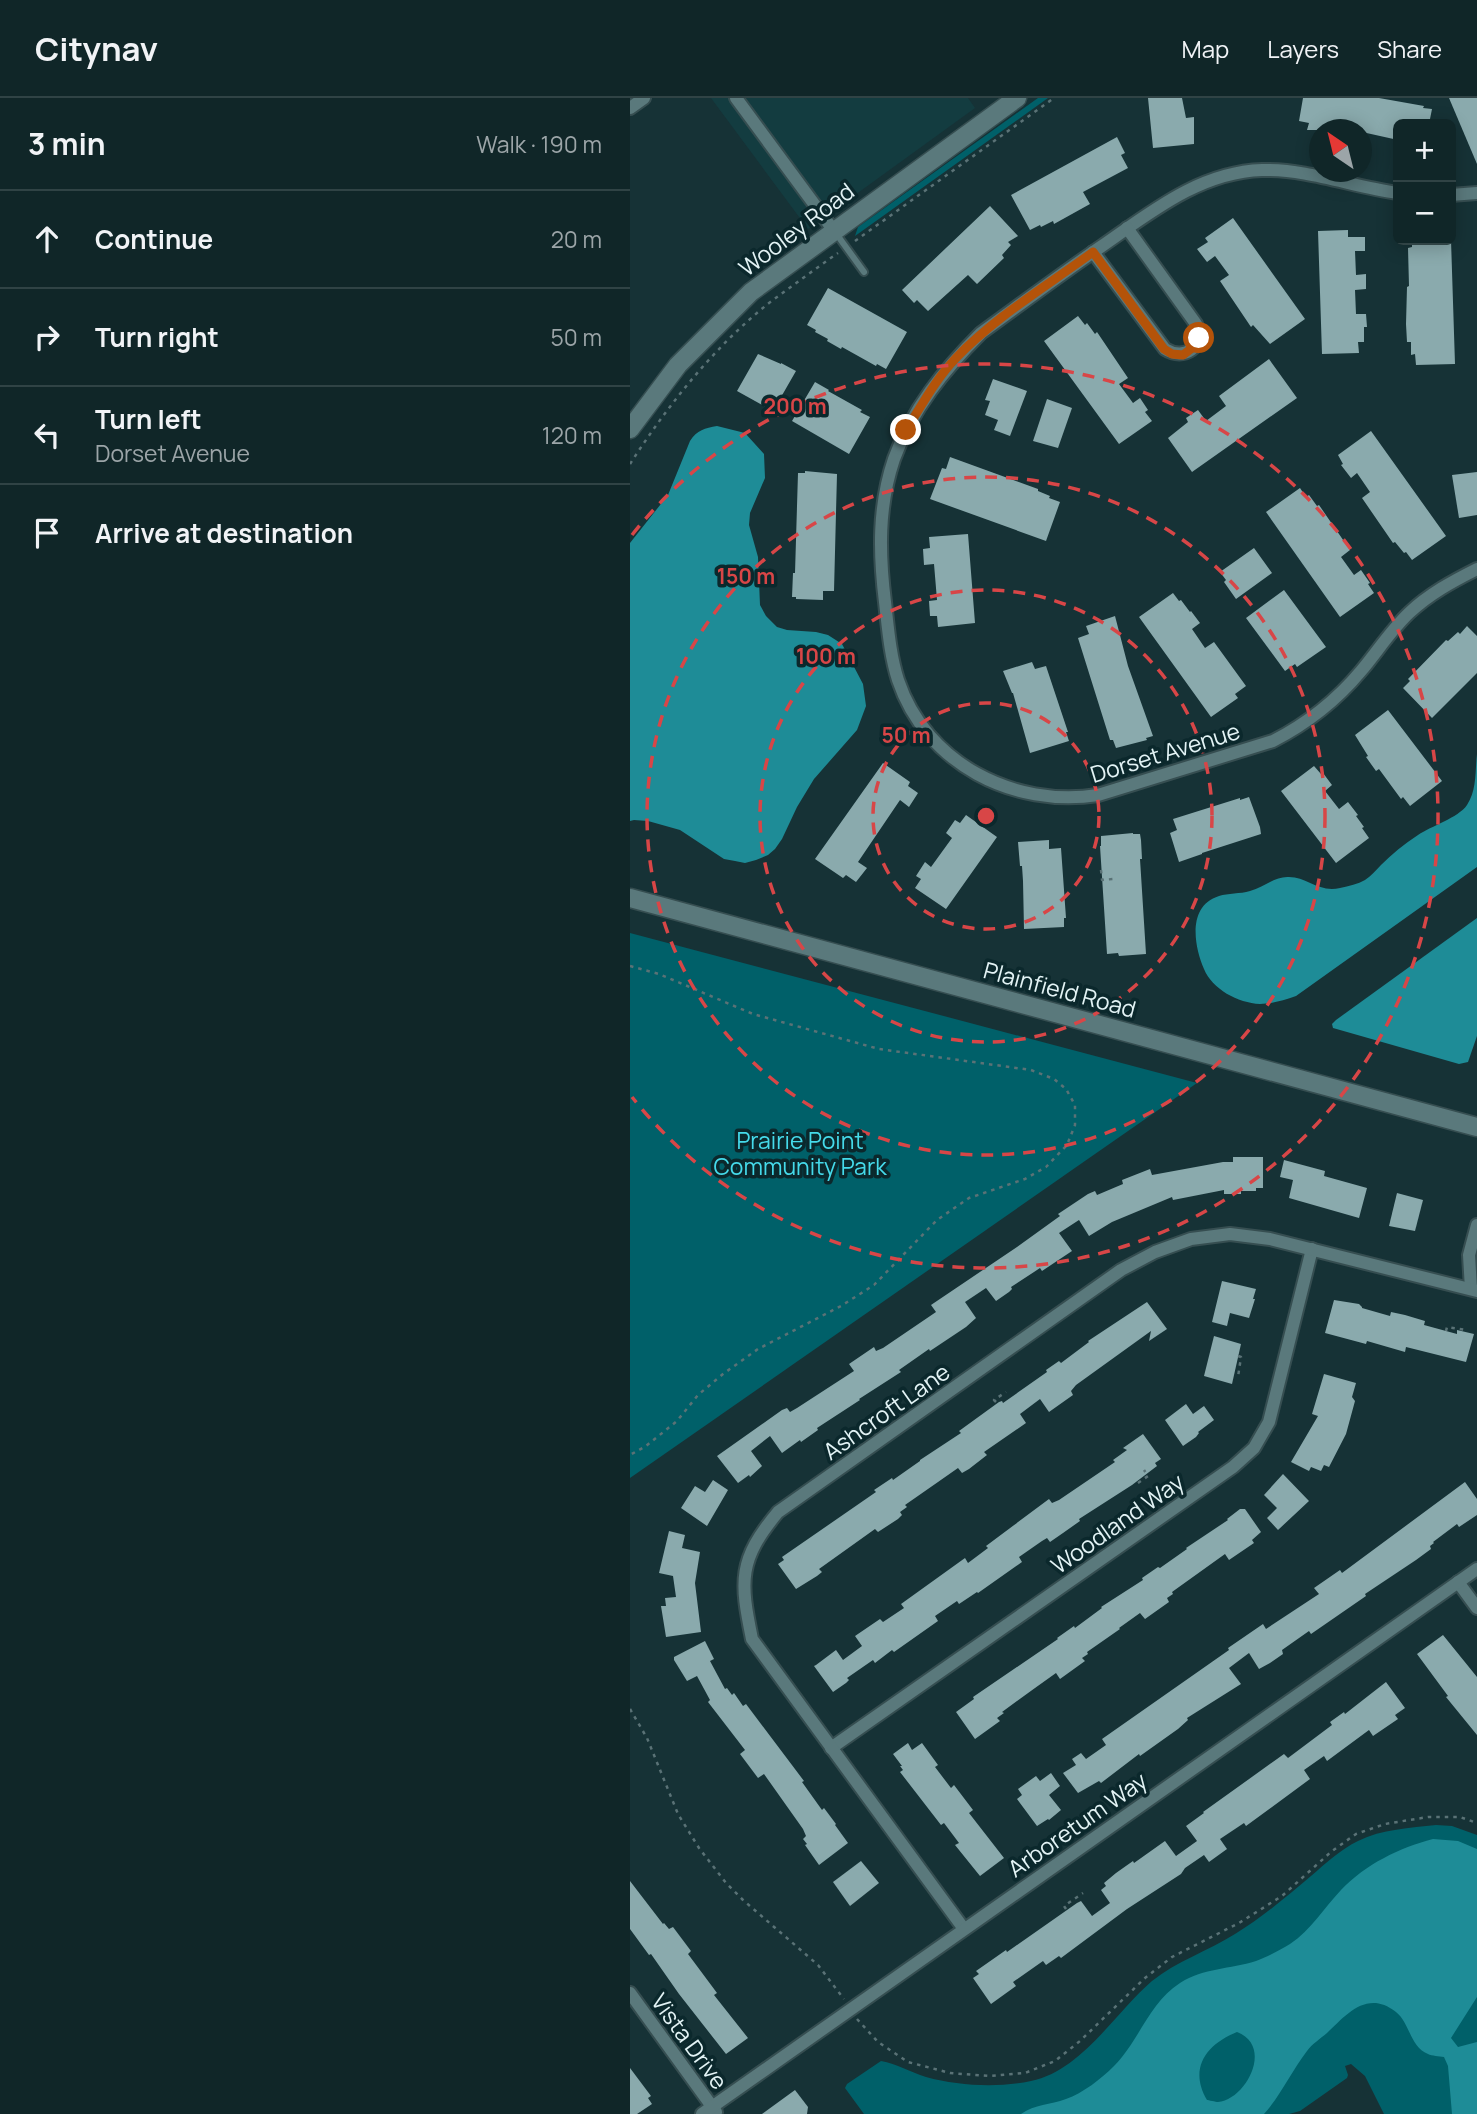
<!DOCTYPE html>
<html lang="en">
<head>
<meta charset="utf-8">
<style>
	body { margin:0; font-family:Manrope,sans-serif; background:#192e30; color:#f1f3f6 }
	.controls { position:absolute; right:21px; top:21px; display:grid; overflow:hidden; border-radius:10px; box-shadow:0 4px 18px #0003 }
	.controls button { width:63px; height:63px; display:grid; place-items:center; padding:0; border:0; border-bottom:2px solid #304345; background:#102628; color:#f1f3f6; font:35px sans-serif }
	.compass { position:absolute; left:679px; top:21px; width:63px; height:63px; border-radius:50%; background:#102628; box-shadow:0 4px 18px #0003; rotate:325deg }
	.stop { position:absolute; width:21px; height:21px; margin:-16px; border:5px solid #b45309; border-radius:50%; background:#fff }
	.stop.end { background:#b45309; border-color:#fff; box-shadow:0 2px 7px #0008 }
	.list { margin:0; padding:0; list-style:none }
	h2 { display:flex; justify-content:space-between; align-items:center; height:91px; margin:0; padding:0 28px; font-size:30px }
	h2 small { font-size:23px; font-weight:400; color:#9ca5a8 }
	.list li { display:grid; grid-template-columns:46px 1fr auto; gap:21px; align-items:center; box-sizing:border-box; height:98px; padding:0 28px; border-top:2px solid #304345 }
	.list b { display:block; font-size:26px; white-space:nowrap }
	.list p { margin:0; font-size:23px; white-space:nowrap; color:#9ca5a8 }
	.list em { font-size:23px; font-style:normal; color:#9ca5a8 }
	.icon { flex:none; width:38px; height:38px; fill:none; stroke:currentColor; stroke-width:2; stroke-linecap:round; stroke-linejoin:round }
	.map { position:relative; flex:none; width:847px; height:2016px; overflow:hidden }
	header { display:flex; align-items:center; gap:42px; box-sizing:border-box; height:98px; padding:0 35px; background:#102628; border-bottom:2px solid #304345 }
	header strong { font-size:33px }
	nav { display:flex; gap:38px; margin-inline-start:auto; font-size:24px }
	main { display:flex }
	aside { flex:1; background:#102628 }
	.map>svg:first-child { display:block }
	.built { fill:#133c40 }
	.green { fill:#006069 }
	.water { fill:#1e8c97; fill-rule:evenodd }
	.building { fill:#8aaaad }
	.lines { fill:none; stroke-linecap:round; stroke-linejoin:round }
	.lane-casing { stroke:#364e51; stroke-width:10 }
	.street-casing { stroke:#364e51; stroke-width:16 }
	.secondary-casing { stroke:#364e51; stroke-width:21 }
	.path { stroke:#5a7276; stroke-width:2.5; stroke-dasharray:3.5 5; stroke-linecap:butt }
	.lane { stroke:#5a797c; stroke-width:6 }
	.street { stroke:#5a797c; stroke-width:12 }
	.secondary { stroke:#5a797c; stroke-width:18 }
	.route { stroke:#b45309; stroke-width:9 }
	.ring { fill:none; stroke:#d84647; stroke-width:3.5; stroke-dasharray:12 9 }
	.labels { text-anchor:middle; dominant-baseline:central; stroke-width:7; stroke-linejoin:round; paint-order:stroke }
	.street-label { font-size:23px; fill:#e3f3f5; stroke:#0b282c }
	.park-label { font-size:23px; fill:#45daea; stroke:#0b282c }
	.centre { fill:#d84647; stroke:#0b282c; stroke-width:3.5 }
	.ring-label { font-size:21px; text-anchor:middle; font-weight:bold; fill:#d84647; stroke:#0b282c; stroke-width:7; stroke-linejoin:round; paint-order:stroke }
</style>
</head>
<body>
<header>
<strong>Citynav</strong>
<nav><a>Map</a><a>Layers</a><a>Share</a></nav>
</header>
<main>
<aside>
<h2>3 min<small>Walk · 190 m</small></h2>
<ul class="list">
<li><svg class="icon" aria-label="ahead" viewBox="0 0 24 24"><path d="M12 20V5M6 11l6-6 6 6"/></svg><div><b>Continue</b></div><em>20 m</em></li>
<li><svg class="icon" aria-label="right" viewBox="0 0 24 24"><path d="M7 20v-9h11M14 6l5 5-5 5"/></svg><div><b>Turn right</b></div><em>50 m</em></li>
<li><svg class="icon" aria-label="left" viewBox="0 0 24 24"><path d="M17 20v-9H6M10 6l-5 5 5 5"/></svg><div><b>Turn left</b><p>Dorset Avenue</p></div><em>120 m</em></li>
<li><svg class="icon" aria-label="arrive" viewBox="0 0 24 24"><path d="M6 21V4h12l-3 4 3 4H6"/></svg><div><b>Arrive at destination</b></div></li>
</ul>
</aside>
<div class="map">
<svg width="847" height="2016" viewBox="0 0 847 2016">
	<rect width="100%" height="100%" fill="#163236"/>
	<path class="built" d="M81,0H338L345,10L178,131Z"/>
	<g class="green">
		<path d="M408,0H418L225,138L228,129Z"/>
		<path d="M0,835L567,985L0,1380Z"/>
		<path d="M806,1727L822,1728L847,1737V2016H754L735,1978L721,1966L715,1968L718,1977L717,1980L670,2013L659,2016H234L215,1990L217,1986L251,1963C267,1966 280,1974 296,1979C329,1988 368,1990 401,1983C451,1973 485,1915 522,1883C547,1863 578,1853 605,1836C633,1819 657,1798 681,1778C695,1766 711,1751 728,1743C752,1731 780,1730 806,1727Z"/>
	</g>
	<g class="water">
		<path d="M87,328L115,335L134,356L135,380L120,415L119,427L128,459L130,507L136,518L147,529L157,532L186,534L198,537L212,546L233,586L236,608L227,632L184,681L167,709L152,741L145,751L138,757L126,762L115,765L105,763L94,761L50,732L18,723L4,722L0,723V445L38,397L60,343C67,332 75,330 87,328Z"/>
		<path d="M847,656V769L666,898C654,902 642,906 630,906C608,905 582,891 574,871C564,848 557,808 589,798C598,795 610,796 620,793C634,789 645,778 659,779C677,779 689,795 710,790C719,788 728,786 735,782C741,778 746,772 751,767C762,756 774,746 788,737C801,728 828,720 837,707C847,692 845,673 847,656Z"/>
		<path d="M847,820V938L838,964L829,966L703,930L702,926L706,922Z"/>
		<path d="M803,1741L828,1743L847,1751V1899L821,1940L828,1949L847,1944V2016H822L818,1968L814,1959C809,1958 802,1958 798,1956C780,1949 780,1925 766,1914C737,1891 716,1917 697,1935C690,1941 682,1946 677,1953C661,1974 651,1997 634,2016H391C405,2006 420,2007 436,2001C453,1995 471,1981 484,1968C509,1943 519,1905 550,1885C574,1870 600,1871 626,1863C637,1859 650,1852 660,1846C681,1832 694,1810 711,1792C736,1766 769,1750 803,1741ZM607,1934C644,1948 616,2002 588,2004C586,2004 578,2002 577,2002C558,1970 577,1946 607,1934Z"/>
	</g>
	<g class="building">
		<path d="M518,0H552L556,20L564,19V46L523,50Z"/>
		<path d="M673,0H749L794,8L793,10L802,11L799,26H768V42L732,34V32H720L696,27L695,32H677L679,25L669,23Z"/>
		<path d="M819,0H847V66Z"/>
		<path d="M487,39L495,55L491,57L498,70L453,94L460,106L424,126L423,123L411,129L410,127L400,132L381,97Z"/>
		<path d="M360,108L388,138L378,144L381,147L372,157L374,160L347,186L338,177L298,213L287,202L284,205L272,192Z"/>
		<path d="M603,120L675,221L640,246L623,227L621,229L590,183L599,177L585,158L577,164L567,151L578,144L575,140Z"/>
		<path d="M718,132V139H735V153H725L726,177L736,176V191L725,192L726,216H736L737,229H734V244H728L729,255L692,256L688,133Z"/>
		<path d="M782,142H821L825,266L786,267L785,256L781,257V244H777L776,226L777,189L779,188L778,150L782,149Z"/>
		<path d="M198,190L277,234L256,271L247,266L246,268L212,249L211,251L197,243L198,241L185,234L186,232L177,227Z"/>
		<path d="M448,218L455,227L457,225L465,236L467,234L498,280L489,286L503,305L510,300L518,312L515,314L522,323L489,346L414,243Z"/>
		<path d="M128,256L151,266V265L166,273L143,313L107,293Z"/>
		<path d="M639,261L667,300L562,374L538,340L558,324L556,320L568,312L576,323L596,308L589,298Z"/>
		<path d="M363,281L397,293L380,338L364,332L368,322L355,317L360,303L355,302Z"/>
		<path d="M185,284L199,292L198,293L232,312L230,314L240,319L219,356L162,323Z"/>
		<path d="M417,301L442,310L428,350L403,343Z"/>
		<path d="M741,333L816,438L782,462L776,454L774,455L765,444L763,445L732,400L740,394L727,375L721,380L711,367L713,366L708,357Z"/>
		<path d="M320,359L408,391V393L420,398L419,400L430,404L416,443L300,401L312,370L316,371Z"/>
		<path d="M175,373L207,376L204,493H193V502L166,501V499H162L163,475H165L168,375H175Z"/>
		<path d="M847,374V417L829,420L822,377Z"/>
		<path d="M670,390L676,399L679,397L687,408L689,407L720,452L711,459L724,477L731,472L740,485L738,486L744,495L710,519L636,414Z"/>
		<path d="M338,436L345,525L308,529L307,518H300L299,503L307,502L304,466L294,467L293,451L300,450L299,439Z"/>
		<path d="M624,450L642,475L606,501L594,484L596,482L590,474Z"/>
		<path d="M654,492L696,549L667,569L665,566L655,573L616,520Z"/>
		<path d="M543,495L549,503L551,502L560,514L561,513L570,525L562,531L575,550L584,544L616,588L605,596L608,600L581,619L509,519Z"/>
		<path d="M485,518L498,568L523,638L516,640L517,642L486,650L483,642H480L448,540L459,536L456,528Z"/>
		<path d="M837,528L847,538V575L802,620L773,590L780,583L778,581L816,542L818,543L828,534L830,536Z"/>
		<path d="M402,564L405,571L416,568L438,634H436L439,643L400,655L383,595H382L373,573Z"/>
		<path d="M758,612L812,683L780,708L773,699L771,701L749,671L746,673L736,659L738,658L725,637Z"/>
		<path d="M253,665L280,684L278,688L288,695L279,709L270,702L228,764L237,770L226,784L216,777L213,780L185,761Z"/>
		<path d="M684,668L691,676L693,675L702,687L695,693L709,711L718,704L728,717L726,718L734,729L732,730L739,740L706,765L651,693Z"/>
		<path d="M619,699L630,729L631,736L572,755V756L549,764L540,735L547,732L543,721L610,700V702Z"/>
		<path d="M336,717L367,739L316,811L285,790L291,781L286,778L295,764L301,769L322,740L316,735L325,722L330,725Z"/>
		<path d="M503,735V736H510L511,742L512,761H510L516,856L489,858L488,855L477,856L470,748H471V738Z"/>
		<path d="M419,742V751L431,750L436,820H434V829L394,831L393,783L392,768H390L388,744Z"/>
		<path d="M603,1059H633V1090H626V1093H611V1096H594V1092L543,1102L542,1099L482,1124L459,1138L449,1122L429,1135L442,1153L412,1173L410,1170L404,1174L381,1189L382,1191L379,1194L366,1203L356,1190L335,1204L346,1220L336,1229L300,1253L299,1251L269,1272L271,1274L229,1301L230,1302L187,1330L188,1332L171,1344L170,1342L152,1355L140,1338L121,1353L132,1368L120,1379L119,1377L108,1385L87,1358L152,1312L157,1310L160,1314L167,1310L224,1273L219,1266L244,1249L246,1253L253,1250L306,1214L301,1207L387,1149L430,1118L428,1116L458,1096L465,1093L467,1097L493,1086L492,1082L520,1071L522,1077L593,1064H603Z"/>
		<path d="M654,1062L695,1073L694,1078L737,1090L729,1120L659,1100L663,1082L650,1079Z"/>
		<path d="M767,1095L793,1102L785,1133L759,1128Z"/>
		<path d="M592,1183L626,1191L623,1201H625L619,1220L600,1215L597,1228L582,1224Z"/>
		<path d="M704,1202L729,1206L732,1209V1210L760,1218L761,1214L775,1217L795,1223L794,1227L827,1236V1232L844,1236L836,1264L776,1249L775,1254L737,1243L736,1246L695,1235Z"/>
		<path d="M517,1204L537,1231L519,1243L521,1233L446,1287L441,1293L443,1297L419,1314L410,1301L390,1316L396,1325L354,1354L357,1357L339,1371L332,1375L328,1370L308,1384L275,1407L277,1409L270,1414L272,1417L268,1421L248,1434L245,1431L189,1471L192,1474L187,1478L166,1491L148,1466L154,1462L152,1459L246,1394L244,1392L262,1380L263,1382L290,1363V1362L331,1335L329,1333L369,1304L372,1303L373,1305L417,1274L416,1272L429,1263L431,1265L459,1244L458,1243Z"/>
		<path d="M584,1238L611,1246L602,1286L574,1278Z"/>
		<path d="M694,1276L726,1285L722,1299L725,1303L716,1336L699,1369L694,1367L691,1373L681,1369L679,1373L661,1364L688,1318L682,1316Z"/>
		<path d="M556,1306L563,1316L574,1308L584,1322L568,1334L569,1335L566,1339L553,1348L535,1322Z"/>
		<path d="M513,1336L531,1361L525,1365L527,1368L502,1387L449,1421L450,1423L433,1435L420,1444L417,1440L412,1443L389,1459L392,1464L348,1495L347,1494L329,1506L327,1503L305,1518L308,1523L264,1554L262,1552L245,1565L243,1562L217,1580L219,1582L216,1585L203,1594L184,1568L186,1567L206,1552L213,1562L232,1548L225,1538L250,1521L253,1524L274,1510L271,1506L335,1460L338,1465L358,1450L356,1448L419,1401L422,1405L429,1402L485,1364L483,1362L497,1352L493,1350Z"/>
		<path d="M653,1376L679,1403L648,1432L637,1420L647,1410L634,1397Z"/>
		<path d="M83,1382L98,1392L77,1428L51,1410L65,1388L75,1394Z"/>
		<path d="M835,1384L847,1401V1417L829,1429L827,1426L803,1444L804,1445L800,1448L801,1451L786,1462L735,1496L736,1498L681,1536L679,1533L652,1552L653,1556L640,1565L629,1571L619,1555L599,1570L611,1586L557,1620L558,1622L548,1631L510,1658L509,1656L471,1685L469,1683L448,1695L433,1675L446,1667L442,1661L451,1655L456,1661L476,1647L472,1641L599,1552L598,1550L633,1526L636,1531L689,1496L684,1490L710,1472L712,1475Z"/>
		<path d="M610,1411H615L631,1434L622,1442L624,1445L599,1462L595,1456L542,1494L543,1496L537,1500L539,1504L515,1521L510,1515L489,1530L490,1531L457,1554L458,1556L452,1560L455,1563L430,1581L426,1575L405,1590L372,1614L374,1615L367,1620L370,1623L345,1641L326,1614L344,1601L343,1599L428,1541L427,1540L444,1528L445,1530L472,1510L471,1509L513,1482L512,1480L528,1469L530,1470L557,1451L556,1450L598,1422L597,1421Z"/>
		<path d="M39,1433L55,1437L52,1450L70,1454L65,1485L71,1534L36,1539L31,1508H36L35,1500L46,1499L43,1478L29,1475Z"/>
		<path d="M813,1537L847,1579V1637L816,1599L818,1598L787,1556Z"/>
		<path d="M75,1543L84,1561L80,1563L95,1591L97,1590L102,1597L104,1595L113,1608L116,1606L174,1683L172,1684L192,1712L194,1710L206,1726L205,1727L218,1745L189,1767L175,1747L177,1746L173,1741L176,1738L173,1731L134,1676L128,1680L110,1656L115,1652L78,1604L80,1602L67,1578L57,1583L44,1562V1559Z"/>
		<path d="M756,1584L775,1610L765,1617L768,1621L743,1638L739,1632L697,1663L694,1658L674,1672L680,1681L616,1728L614,1725L590,1741L597,1751L579,1764L574,1757L555,1770L551,1776L497,1811L431,1860L429,1858L416,1867L413,1863L383,1884L386,1888L361,1906L343,1880L349,1876L346,1873L376,1852L377,1854L447,1805L451,1803L462,1818L480,1805L471,1792L476,1788L474,1785L486,1775L503,1763L504,1765L535,1743L546,1758L567,1743L556,1728L574,1715L573,1714L654,1656L658,1660L702,1627L700,1624L714,1614L715,1616Z"/>
		<path d="M278,1645L282,1652L292,1645L308,1667L305,1669L321,1690L324,1687L343,1712L339,1715L374,1760L350,1778L325,1747L329,1745L314,1725L311,1727L270,1674L273,1672L270,1668H272L263,1656Z"/>
		<path d="M421,1675L430,1688L419,1697L431,1712L419,1722L418,1721L407,1728L387,1701L392,1697L388,1691L406,1678L410,1683Z"/>
		<path d="M231,1763L249,1785L220,1808L203,1784Z"/>
		<path d="M0,1783L33,1826L34,1825L39,1831L43,1829L61,1853L58,1856L87,1895L84,1897L118,1940L96,1956L49,1896L21,1856L19,1857L0,1831Z"/>
		<path d="M0,1970L21,1998L18,2000L22,2006L7,2016H0Z"/>
		<path d="M165,1992L178,2009L177,2016H132Z"/>
	</g>
	<g class="lines">
		<g class="lane-casing">
			<path id="lane" d="M205,134L234,174"/>
		</g>
		<g class="street-casing">
			<g id="street">
				<path d="M106,0L204,133"/>
				<path d="M0,10L14,0"/>
				<path d="M768,95C723,89 679,71 632,72C570,74 521,114 472,148C431,176 391,206 351,235C314,272 282,311 264,361C248,408 249,455 255,504C258,530 260,557 268,582C296,666 384,710 468,697L643,643C678,625 706,603 731,573C747,554 761,532 779,515C799,496 823,483 847,471"/>
				<path d="M821,97L847,95"/>
				<path d="M463,154L535,251C554,263 576,249 566,226L497,130"/>
				<path d="M841,1191L839,1157L847,1127"/>
				<path d="M828,1484L847,1510"/>
				<path d="M201,1650L603,1369L624,1350L639,1324L682,1151"/>
				<path d="M334,1831L122,1541C110,1483 108,1462 148,1414L491,1172L525,1154L561,1141L600,1136L640,1141L847,1193"/>
				<path d="M0,1895L86,2014"/>
				<path d="M72,2016L847,1471"/>
			</g>
		</g>
		<g class="secondary-casing">
			<g id="secondary">
				<path d="M0,331L48,267L121,194L387,0"/>
				<path d="M0,800L847,1029"/>
			</g>
		</g>
		<g class="path">
			<path d="M225,143L424,0"/>
			<path d="M0,366C38,307 84,249 139,205C162,188 185,171 208,155"/>
			<path d="M471,772L472,782L483,781L484,777"/>
			<path d="M0,868L29,876L123,916L249,951L401,972L424,981L436,991L445,1007V1027L437,1047L416,1069L395,1081L339,1100L307,1122L244,1187L211,1208L128,1251L93,1276L68,1297L47,1323L16,1348L0,1357"/>
			<path d="M816,1233L817,1229L836,1232"/>
			<path d="M608,1258L611,1259L608,1279"/>
			<path d="M366,1304L364,1302L376,1294"/>
			<path d="M508,1385L518,1378L514,1372"/>
			<path d="M0,1611L17,1640L48,1716L69,1750L96,1785L113,1802L188,1867L214,1901"/>
			<path d="M436,1811L434,1808L453,1795"/>
			<path d="M227,1921L248,1944L278,1964L320,1975L359,1978L395,1975L425,1963L450,1943L515,1880L542,1859L609,1825L652,1798L702,1753L726,1736L755,1726L798,1719H830L847,1725"/>
		</g>
		<use href="#lane" class="lane"/>
		<use href="#street" class="street"/>
		<use href="#secondary" class="secondary"/>
	</g>
	<g class="lines">
		<path class="route" d="M276,332C292,307 305,282 326,260C365,219 417,188 463,154L534,251L542,256L553,257L566,247L569,240"/>
	</g>
	<g class="ring">
		<circle cx="356" cy="718" r="113"/>
		<circle cx="356" cy="718" r="226"/>
		<circle cx="356" cy="718" r="339"/>
		<path d="M2 437A452 452 0 1 1 2 999"/>
	</g>
	<g class="labels">
		<g class="street-label">
			<text transform="translate(166 131) rotate(-37)">Wooley Road</text>
			<text transform="translate(535 654) rotate(-17)">Dorset Avenue</text>
			<text transform="translate(430 891) rotate(15)">Plainfield Road</text>
			<text transform="translate(256 1313) rotate(-35)">Ashcroft Lane</text>
			<text transform="translate(487 1425) rotate(-35)">Woodland Way</text>
			<text transform="translate(447 1726) rotate(-35)">Arboretum Way</text>
			<text transform="translate(60 1943) rotate(54)">Vista Drive</text>
		</g>
		<g class="park-label">
			<text x="170" y="1042">Prairie Point<tspan x="170" dy="26">Community Park</tspan></text>
		</g>
	</g>
	<circle cx="356" cy="718" r="10" class="centre"/>
	<g class="ring-label">
		<text x="165" y="316">200 m</text>
		<text x="116" y="486">150 m</text>
		<text x="196" y="566">100 m</text>
		<text x="276" y="645">50 m</text>
	</g>
</svg>
<div class="controls">
<button>+</button>
<button>−</button>
</div>
<svg class="compass" viewBox="-18 -18 36 36"><path d="M0-13l5 13h-10z" fill="#e53935"/><path d="M0 13l5-13h-10z" fill="#9ca5a8"/></svg>
<div class="stop" style="left:569px;top:240px"></div>
<div class="stop end" style="left:276px;top:332px"></div>
</div>
</main>
</body>
</html>
